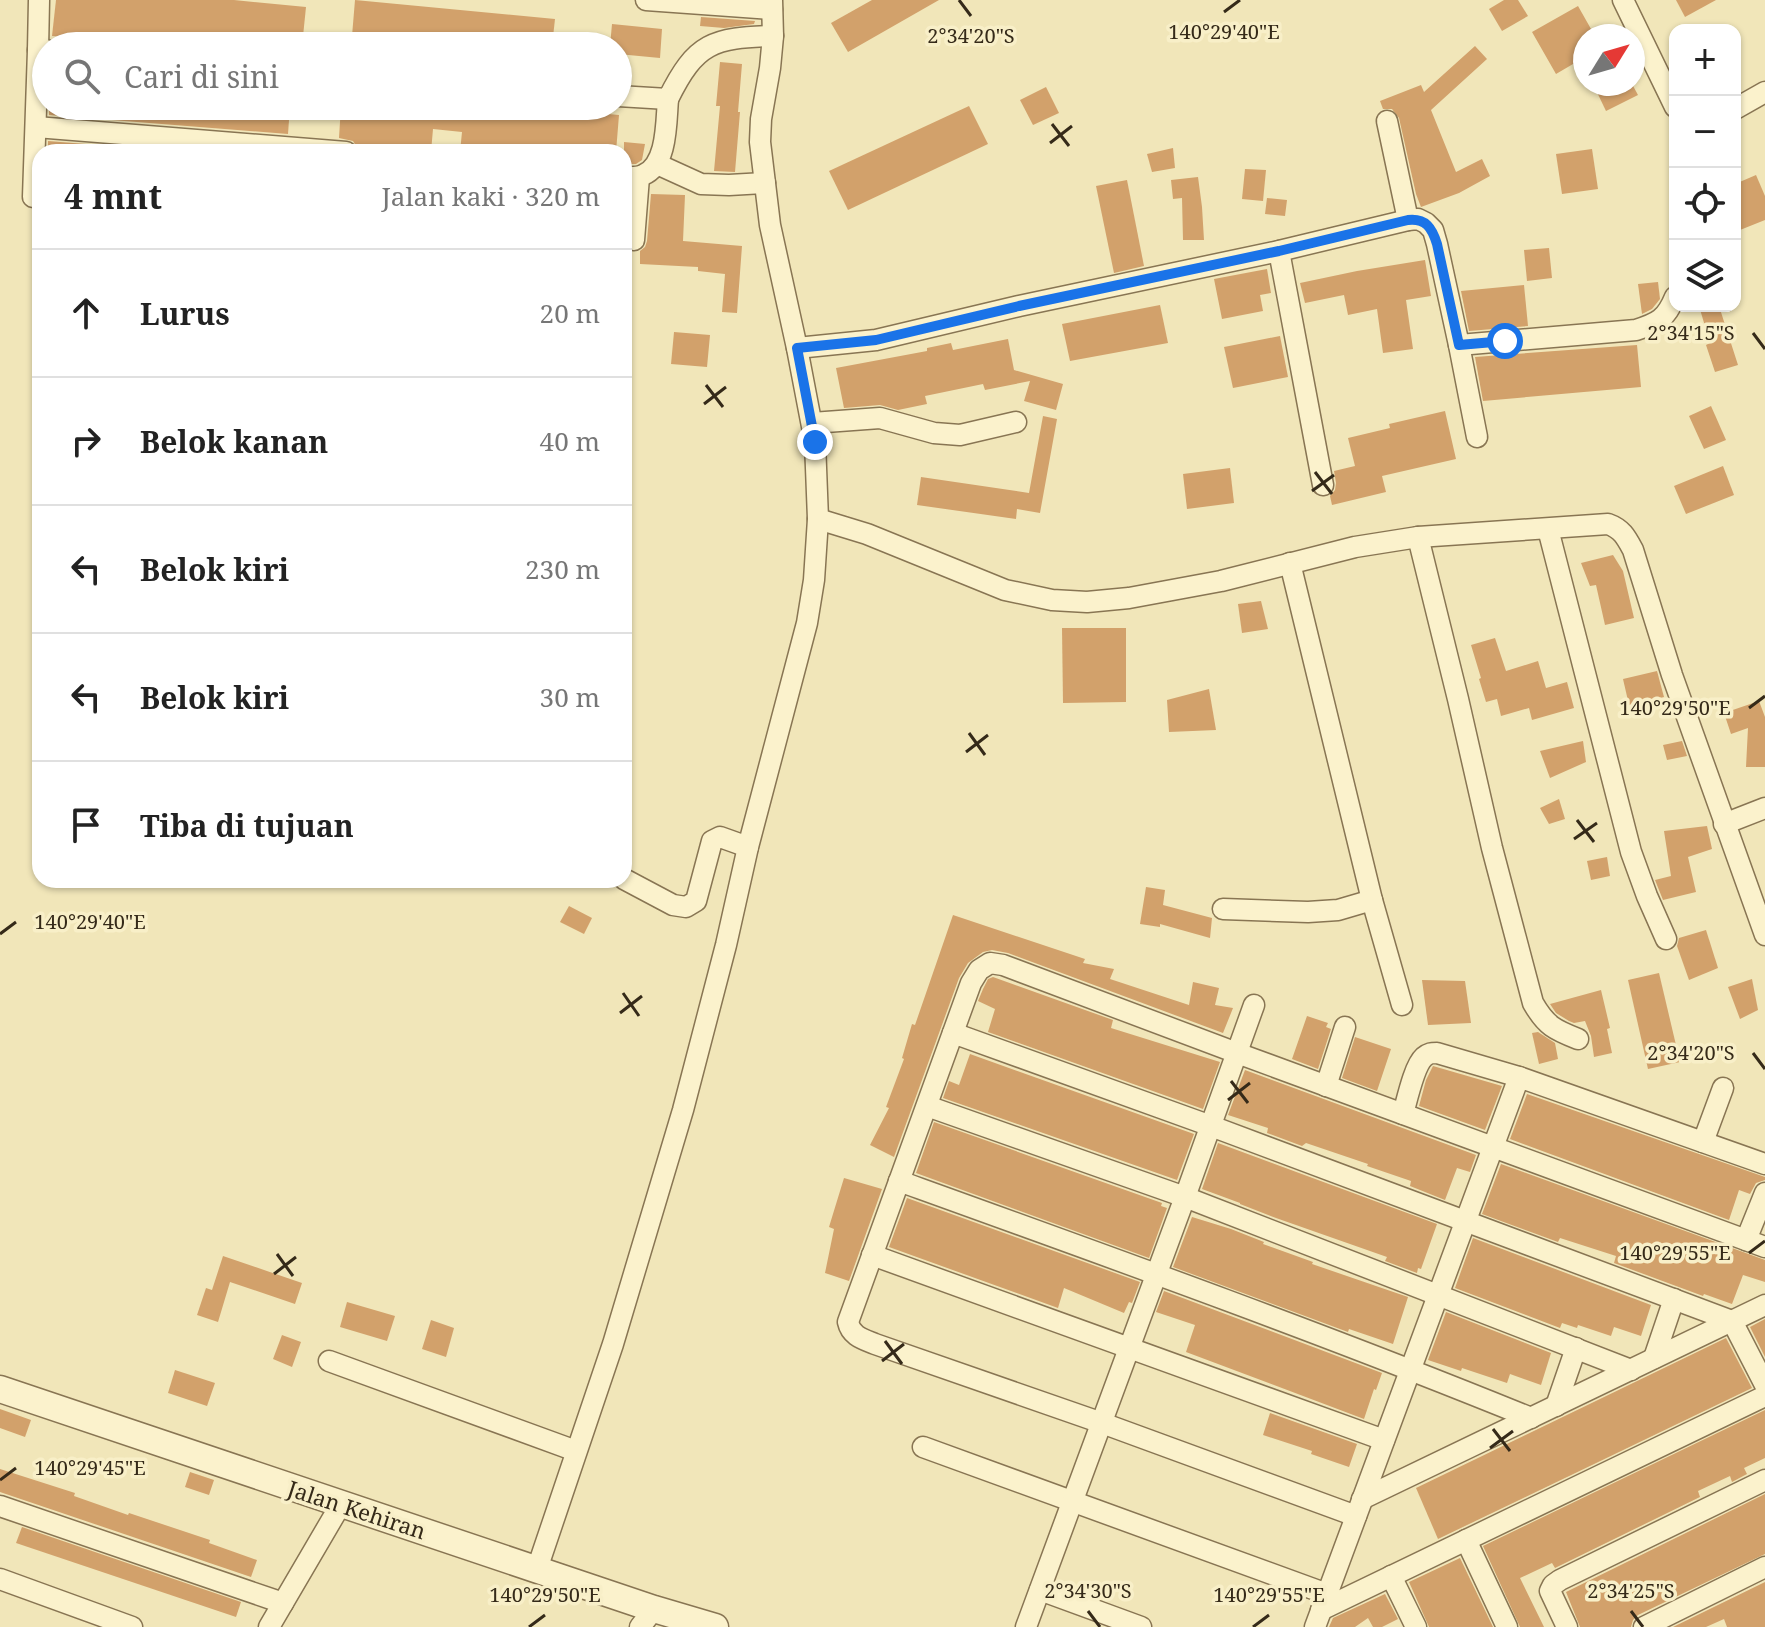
<!DOCTYPE html>
<html lang="id">
<head>
<meta charset="utf-8">
<style>
	body { margin:0; font-family:"Noto Serif",serif; background:#f2f2f2; color:#222 }
	.controls { position:absolute; right:24px; top:24px; display:grid; overflow:hidden; border-radius:16px; box-shadow:0 2px 6px #0004 }
	.controls button { width:72px; height:72px; display:grid; place-items:center; padding:0; border:0; border-bottom:2px solid #e0e0e0; background:#fff; color:#222; font:40px sans-serif }
	.compass { position:absolute; left:1573px; top:24px; width:72px; height:72px; border-radius:50%; background:#fff; box-shadow:0 2px 6px #0004; rotate:53deg }
	.stop { position:absolute; width:24px; height:24px; margin:-18px; border:6px solid #1a73e8; border-radius:50%; background:#fff }
	.stop.end { background:#1a73e8; border-color:#fff; box-shadow:0 2px 8px #0008 }
	.list { margin:0; padding:0; list-style:none }
	h2 { display:flex; justify-content:space-between; align-items:center; height:104px; margin:0; padding:0 32px; font-size:34px }
	h2 small { font-size:26px; font-weight:400; color:#767676 }
	.list li { display:grid; grid-template-columns:52px 1fr auto; gap:24px; align-items:center; box-sizing:border-box; height:128px; padding:0 32px; border-top:2px solid #e0e0e0 }
	.list b { display:block; font-size:30px; white-space:nowrap }
	.list em { font-size:26px; font-style:normal; color:#767676 }
	.icon { flex:none; width:44px; height:44px; fill:none; stroke:currentColor; stroke-width:2; stroke-linecap:round; stroke-linejoin:round }
	.map { position:relative; flex:none; width:1765px; height:1627px; overflow:hidden }
	.search { position:absolute; background:#fff; box-shadow:0 2px 6px #0004; left:32px; top:32px; width:600px; height:88px; display:flex; align-items:center; gap:20px; box-sizing:border-box; padding:0 28px; border-radius:44px; color:#767676; font-size:30px }
	.panel { position:absolute; background:#fff; box-shadow:0 2px 6px #0004; left:32px; top:144px; width:600px; height:744px; border-radius:24px }
	.map>svg:first-child { display:block }
	.building { fill:#d2a16b }
	.lines { fill:none; stroke-linecap:round; stroke-linejoin:round }
	.minor-casing { stroke:#887553; stroke-width:23 }
	.tertiary-casing { stroke:#887553; stroke-width:29 }
	.minor { stroke:#fbf2cc; stroke-width:20 }
	.tertiary { stroke:#fbf2cc; stroke-width:26 }
	.route { stroke:#1a73e8; stroke-width:10 }
	.ticks { fill:none; stroke:#352a19; stroke-width:3 }
	.labels { text-anchor:middle; dominant-baseline:central; stroke-width:7; stroke-linejoin:round; paint-order:stroke }
	.street-label { font-size:22px; fill:#352a19; stroke:#f8efc8 }
	.ticks-label { font-size:20px; text-anchor:middle; fill:#352a19; stroke:#f8efc8; stroke-width:7; stroke-linejoin:round; paint-order:stroke }
</style>
</head>
<body>
<div class="map">
<svg width="1765" height="1627" viewBox="0 0 1765 1627">
	<rect width="100%" height="100%" fill="#f1e6b9"/>
	<g class="building">
		<path d="M56,0H234L306,7L302,46H173L52,36Z"/>
		<path d="M355,0L555,19L552,46H460L352,36Z"/>
		<path d="M872,0H939L848,52L831,23Z"/>
		<path d="M1504,0H1518L1528,16L1502,31L1489,9Z"/>
		<path d="M1676,0H1716L1685,17Z"/>
		<path d="M1578,6L1595,36H1585V57L1556,74L1532,32Z"/>
		<path d="M701,17L755,21L754,24L724,28L700,26Z"/>
		<path d="M612,24L662,29L660,58L618,54V46H610Z"/>
		<path d="M1475,46L1487,59L1431,110L1456,172L1482,159L1490,176L1459,193L1421,207L1416,194L1399,118L1392,109H1383L1380,101L1421,85L1424,92Z"/>
		<path d="M720,62L742,64L738,112H740L735,172L714,171L720,106H716Z"/>
		<path d="M1593,84H1632L1638,95L1606,111Z"/>
		<path d="M1046,87L1059,113L1033,125L1020,100Z"/>
		<path d="M49,106H290L288,134L49,115Z"/>
		<path d="M341,106H519L619,115L616,152H460L462,132L433,129L431,152H390L358,149L353,141L339,138Z"/>
		<path d="M969,106L988,144L848,210L829,171Z"/>
		<path d="M48,141L111,146L110,152H48Z"/>
		<path d="M624,142L645,144L642,160L636,164H624Z"/>
		<path d="M1173,148L1175,168L1152,172L1147,154Z"/>
		<path d="M1592,149L1598,189L1562,194L1556,154Z"/>
		<path d="M1245,169L1266,170L1263,201L1242,199Z"/>
		<path d="M1756,175L1765,196V220L1735,232V184Z"/>
		<path d="M1198,177L1202,207L1204,240H1183L1182,198L1173,199L1171,180Z"/>
		<path d="M1127,180L1144,266L1114,273L1096,186Z"/>
		<path d="M651,194L685,195L683,241L742,246L737,313L722,312L725,274L698,271V267L640,264V251L645,247L647,241Z"/>
		<path d="M1267,198L1287,200L1285,216L1265,214Z"/>
		<path d="M1549,248L1552,278L1527,281L1524,250Z"/>
		<path d="M1425,260L1431,296L1406,300L1413,349L1383,353L1377,309L1348,315L1344,295L1305,303L1300,283L1357,271Z"/>
		<path d="M1267,269L1271,293L1260,295L1263,311L1222,319L1214,279Z"/>
		<path d="M1658,282L1660,299L1652,309L1642,314L1638,284Z"/>
		<path d="M1524,285L1528,326L1469,331L1461,291Z"/>
		<path d="M1160,305L1168,343L1070,361L1062,324Z"/>
		<path d="M1699,306H1719L1738,365L1715,372L1706,345L1710,343Z"/>
		<path d="M674,332L710,335L707,367L671,364Z"/>
		<path d="M1280,336L1288,377L1233,388L1224,347Z"/>
		<path d="M1008,339L1014,370L1063,384L1056,410L1024,401L1030,381L985,390L983,384L925,396L927,404L898,410L880,405L844,408L836,368L927,351V348L951,343L953,350Z"/>
		<path d="M1637,345L1641,387L1483,401L1475,357Z"/>
		<path d="M1711,406L1726,440L1704,449L1689,416Z"/>
		<path d="M1445,411L1456,459L1382,476L1386,492L1332,505L1330,496L1335,490L1336,483L1334,471L1355,466L1348,438L1390,428L1389,424Z"/>
		<path d="M1043,416L1057,419L1040,513L1017,509L1016,519L917,505L921,477L1029,493Z"/>
		<path d="M1723,466L1734,495L1686,514L1674,486Z"/>
		<path d="M1230,468L1234,503L1187,509L1183,474Z"/>
		<path d="M1613,555L1623,571L1634,618L1605,625L1596,585L1590,586L1581,563Z"/>
		<path d="M1261,601L1268,629L1242,633L1238,604Z"/>
		<path d="M1062,628H1126V702L1063,703Z"/>
		<path d="M1495,638L1506,671L1538,661L1546,688L1567,682L1574,708L1532,720L1529,708L1501,716L1497,699L1486,702L1479,679L1481,678L1471,645Z"/>
		<path d="M1657,671L1664,697L1629,705L1623,679Z"/>
		<path d="M1209,689L1216,730L1169,732L1167,700Z"/>
		<path d="M1759,701L1765,717V767H1746L1748,728L1731,734L1724,713Z"/>
		<path d="M1583,741L1586,762L1550,778L1540,751Z"/>
		<path d="M1682,741L1687,756L1667,760L1663,745Z"/>
		<path d="M1559,799L1565,819L1549,824L1540,808Z"/>
		<path d="M1707,826L1712,849L1688,857L1696,892L1663,900L1655,880L1671,876L1664,831Z"/>
		<path d="M1607,857L1610,876L1591,880L1587,861Z"/>
		<path d="M1146,887L1165,890L1163,905L1212,918L1210,938L1160,924V927L1140,924Z"/>
		<path d="M569,906L592,918L584,934L560,922Z"/>
		<path d="M953,915L1085,959L1083,963L1114,969L1110,979L1189,1005L1193,982L1219,988L1215,1005L1233,1008L1223,1033L1008,953L992,950L983,952L968,963L959,978L894,1157L870,1145L889,1108L886,1107L904,1059L902,1058L912,1024L915,1025Z"/>
		<path d="M1706,930L1718,968L1689,980L1677,946L1679,938Z"/>
		<path d="M1659,973L1680,1062L1648,1069L1628,980Z"/>
		<path d="M993,977L1113,1020L1111,1028L1220,1062L1203,1109L988,1032L995,1009L978,1001L983,989L988,979Z"/>
		<path d="M1752,979L1758,1010L1740,1019L1728,987Z"/>
		<path d="M1422,980L1465,981L1471,1023L1428,1025Z"/>
		<path d="M1601,990L1610,1028L1607,1029L1612,1053L1594,1057L1591,1036L1585,1021L1574,1023L1569,1021L1556,1013L1550,1004Z"/>
		<path d="M1307,1016L1328,1023L1326,1027L1331,1029L1318,1069L1292,1059Z"/>
		<path d="M1538,1032L1555,1043L1558,1059L1539,1064L1532,1033Z"/>
		<path d="M1355,1037L1391,1049L1377,1091L1342,1078Z"/>
		<path d="M970,1054L1194,1134L1177,1180L943,1098L949,1081L959,1085Z"/>
		<path d="M1433,1066L1502,1086L1485,1130L1419,1106L1426,1080Z"/>
		<path d="M1245,1070L1476,1155L1470,1172L1457,1168L1445,1200L1410,1186L1411,1181L1367,1166L1368,1164L1306,1143L1302,1146L1267,1133L1268,1128L1228,1115Z"/>
		<path d="M1527,1094L1765,1177V1180L1756,1183L1750,1194L1739,1190L1729,1220L1510,1139Z"/>
		<path d="M934,1122L1162,1203L1161,1206L1167,1208L1149,1258L916,1173Z"/>
		<path d="M1218,1143L1437,1224L1421,1269L1418,1268L1417,1273L1385,1261L1387,1257L1276,1218L1240,1204V1203L1202,1189Z"/>
		<path d="M1501,1164L1765,1260V1282L1743,1275L1732,1304L1704,1294L1703,1296L1614,1263L1616,1256L1560,1238L1558,1242L1482,1214Z"/>
		<path d="M844,1178L882,1189L849,1281L825,1273L834,1229L829,1227Z"/>
		<path d="M907,1198L1140,1282L1132,1303L1129,1302L1124,1313L1064,1288L1058,1308L889,1247Z"/>
		<path d="M1192,1217L1231,1229L1264,1242L1263,1244L1313,1262L1312,1264L1408,1297L1393,1344L1349,1329L1348,1332L1173,1267Z"/>
		<path d="M1473,1238L1651,1305L1641,1336L1614,1327L1611,1336L1578,1325L1577,1328L1562,1323L1560,1328L1455,1288Z"/>
		<path d="M223,1256L302,1283L295,1304L230,1282L218,1322L197,1315L206,1288L212,1290Z"/>
		<path d="M1164,1291L1382,1373L1376,1390L1374,1389L1364,1419L1186,1352L1195,1325L1156,1312Z"/>
		<path d="M347,1302L395,1316L387,1341L340,1327Z"/>
		<path d="M1446,1312L1551,1353L1541,1385L1510,1374L1507,1383L1462,1368L1461,1371L1428,1360Z"/>
		<path d="M1765,1319V1357L1750,1327Z"/>
		<path d="M431,1320L454,1328L446,1357L422,1349Z"/>
		<path d="M282,1335L301,1342L292,1367L273,1359Z"/>
		<path d="M1726,1338L1752,1388L1438,1539L1416,1488Z"/>
		<path d="M175,1370L215,1383L207,1406L168,1393Z"/>
		<path d="M0,1409L31,1420L25,1437L0,1428Z"/>
		<path d="M1765,1410V1458L1744,1468L1747,1474L1732,1482L1730,1476L1698,1491L1700,1497L1555,1568L1552,1563L1520,1578L1544,1627H1520L1483,1546Z"/>
		<path d="M1270,1413L1357,1444L1349,1467L1311,1454L1312,1451L1263,1435Z"/>
		<path d="M0,1469L75,1493L74,1496L128,1515L129,1513L210,1540L209,1543L257,1560L251,1577L0,1492Z"/>
		<path d="M190,1472L214,1480L209,1495L185,1487Z"/>
		<path d="M1765,1494V1554L1638,1615L1633,1620L1631,1627H1580L1566,1592Z"/>
		<path d="M22,1527L241,1602L236,1617L16,1543Z"/>
		<path d="M1460,1558L1493,1627H1429L1409,1582Z"/>
		<path d="M1765,1582V1627H1727L1724,1619L1706,1627H1673Z"/>
		<path d="M1385,1594L1398,1619L1382,1627H1373L1368,1618L1355,1627H1329L1333,1618Z"/>
	</g>
	<g class="lines">
		<g class="minor-casing">
			<g id="minor">
				<path d="M39,0L38,50H46"/>
				<path d="M646,0L772,9"/>
				<path d="M1623,0L1675,107"/>
				<path d="M618,96L668,99C696,42 713,38 773,36"/>
				<path d="M1735,109L1765,92"/>
				<path d="M1387,121L1408,220"/>
				<path d="M36,127L346,152"/>
				<path d="M657,164L701,184L729,185L765,183"/>
				<path d="M624,177C630,177 637,178 643,175C668,165 666,121 668,99"/>
				<path d="M33,197L38,50"/>
				<path d="M634,240L639,177"/>
				<path d="M1279,251L1323,485"/>
				<path d="M1459,345L1477,437"/>
				<path d="M797,348L876,340L1019,306L1279,251L1408,220L1418,219L1426,223L1433,230L1437,244L1459,345L1636,330C1658,323 1666,319 1675,297"/>
				<path d="M812,423L880,418L934,433L960,435L1016,422"/>
				<path d="M818,519L867,534L1005,590L1052,600L1087,602L1129,598L1221,581L1355,547L1418,537L1608,524C1622,529 1626,537 1633,550L1672,675L1765,935"/>
				<path d="M1548,529L1631,852L1647,896L1666,939"/>
				<path d="M1418,537L1458,699L1492,848L1533,1003C1546,1026 1555,1030 1578,1039"/>
				<path d="M1290,563L1372,900L1402,1005"/>
				<path d="M1724,824L1765,808"/>
				<path d="M624,879L673,905L686,907L696,901L712,841L720,837L748,847"/>
				<path d="M1223,909L1308,912L1338,910L1372,900"/>
				<path d="M953,1033L1211,1126L1732,1321L1765,1385"/>
				<path d="M1326,1086L1345,1027"/>
				<path d="M927,1106L1185,1197L1631,1370"/>
				<path d="M1403,1114C1407,1100 1414,1066 1424,1057C1429,1053 1431,1053 1437,1053L1519,1077"/>
				<path d="M1703,1142L1723,1088"/>
				<path d="M899,1181C1110,1257 1322,1333 1531,1418"/>
				<path d="M1746,1240L1765,1193"/>
				<path d="M872,1255L1384,1440"/>
				<path d="M1654,1358L1674,1299"/>
				<path d="M329,1361L576,1451"/>
				<path d="M1556,1406L1576,1348"/>
				<path d="M923,1447L1327,1594"/>
				<path d="M1362,1499L1765,1305"/>
				<path d="M0,1506L283,1603"/>
				<path d="M1356,1516L1102,1423L875,1344C863,1339 851,1336 848,1322L971,983L979,970L990,963L1003,965L1237,1053L1765,1247"/>
				<path d="M1466,1540L1507,1627"/>
				<path d="M537,1569L613,1344L683,1110L726,945L748,847L807,623L814,580L818,519L815,442L797,348L770,225L760,142L761,119L770,68L773,36L772,0"/>
				<path d="M1391,1576L1416,1627"/>
				<path d="M0,1579L132,1627"/>
				<path d="M1040,1590L1141,1627"/>
				<path d="M1321,1610L1765,1396"/>
				<path d="M269,1627L341,1504"/>
				<path d="M640,1627L654,1609"/>
				<path d="M1026,1627L1185,1197L1254,1005"/>
				<path d="M1315,1627L1519,1077L1765,1164"/>
				<path d="M1567,1627L1550,1591L1553,1585L1560,1580L1765,1480"/>
				<path d="M1644,1627L1765,1567"/>
			</g>
		</g>
		<g class="tertiary-casing">
			<path id="tertiary" d="M0,1389L654,1609L715,1627"/>
		</g>
		<use href="#minor" class="minor"/>
		<use href="#tertiary" class="tertiary"/>
	</g>
	<g class="lines">
		<path class="route" d="M815,442L797,348L876,340L1019,306L1279,251L1408,220C1426,218 1432,228 1437,244L1459,345L1505,341"/>
	</g>
	<path class="ticks" d="M959,0L971,16M1224,12L1240,0M1052,124L1069,146M1050,143L1072,126M1753,333L1765,349M706,385L723,407M704,404L726,387M1315,472L1332,494M1312,491L1334,475M1749,708L1765,696M969,733L985,755M966,752L988,735M1577,820L1594,842M1574,839L1597,823M0,934L16,922M623,993L639,1016M620,1013L642,996M1753,1053L1765,1069M1231,1081L1248,1103M1228,1100L1250,1083M1749,1253L1765,1241M277,1254L293,1276M274,1274L296,1257M885,1341L902,1364M882,1361L904,1344M1493,1429L1510,1451M1490,1448L1513,1431M0,1480L16,1468M1088,1611L1100,1627M1631,1611L1643,1627M529,1627L545,1615M1253,1627L1269,1615"/>
	<g class="labels">
		<g class="street-label">
			<text transform="translate(357 1509) rotate(18)">Jalan Kehiran</text>
		</g>
	</g>
	<g class="ticks-label">
		<text x="1224" y="39">140°29'40"E</text>
		<text x="971" y="43">2°34'20"S</text>
		<text x="1691" y="340">2°34'15"S</text>
		<text x="1675" y="715">140°29'50"E</text>
		<text x="90" y="929">140°29'40"E</text>
		<text x="1691" y="1060">2°34'20"S</text>
		<text x="1675" y="1260">140°29'55"E</text>
		<text x="90" y="1475">140°29'45"E</text>
		<text x="1088" y="1598">2°34'30"S</text>
		<text x="1631" y="1598">2°34'25"S</text>
		<text x="545" y="1602">140°29'50"E</text>
		<text x="1269" y="1602">140°29'55"E</text>
	</g>
</svg>
<div class="controls">
<button>+</button>
<button>−</button>
<button><svg class="icon" aria-label="locate" viewBox="0 0 24 24"><circle cx="12" cy="12" r="6"/><path d="M12 2v4M12 18v4M2 12h4M18 12h4"/></svg></button>
<button><svg class="icon" aria-label="layers" viewBox="0 0 24 24"><path d="M12 4l9 5-9 5-9-5zM3 14l9 5 9-5"/></svg></button>
</div>
<svg class="compass" viewBox="-18 -18 36 36"><path d="M0-13l5 13h-10z" fill="#e53935"/><path d="M0 13l5-13h-10z" fill="#767676"/></svg>
<div class="stop" style="left:1505px;top:341px"></div>
<div class="stop end" style="left:815px;top:442px"></div>
<div class="search"><svg class="icon" aria-label="search" viewBox="0 0 24 24"><circle cx="10" cy="10" r="6"/><path d="M15 15l6 6"/></svg>Cari di sini</div>
<section class="panel">
<h2>4 mnt<small>Jalan kaki · 320 m</small></h2>
<ul class="list">
<li><svg class="icon" aria-label="ahead" viewBox="0 0 24 24"><path d="M12 20V5M6 11l6-6 6 6"/></svg><div><b>Lurus</b></div><em>20 m</em></li>
<li><svg class="icon" aria-label="right" viewBox="0 0 24 24"><path d="M7 20v-9h11M14 6l5 5-5 5"/></svg><div><b>Belok kanan</b></div><em>40 m</em></li>
<li><svg class="icon" aria-label="left" viewBox="0 0 24 24"><path d="M17 20v-9H6M10 6l-5 5 5 5"/></svg><div><b>Belok kiri</b></div><em>230 m</em></li>
<li><svg class="icon" aria-label="left" viewBox="0 0 24 24"><path d="M17 20v-9H6M10 6l-5 5 5 5"/></svg><div><b>Belok kiri</b></div><em>30 m</em></li>
<li><svg class="icon" aria-label="arrive" viewBox="0 0 24 24"><path d="M6 21V4h12l-3 4 3 4H6"/></svg><div><b>Tiba di tujuan</b></div></li>
</ul>
</section>
</div>
</body>
</html>
